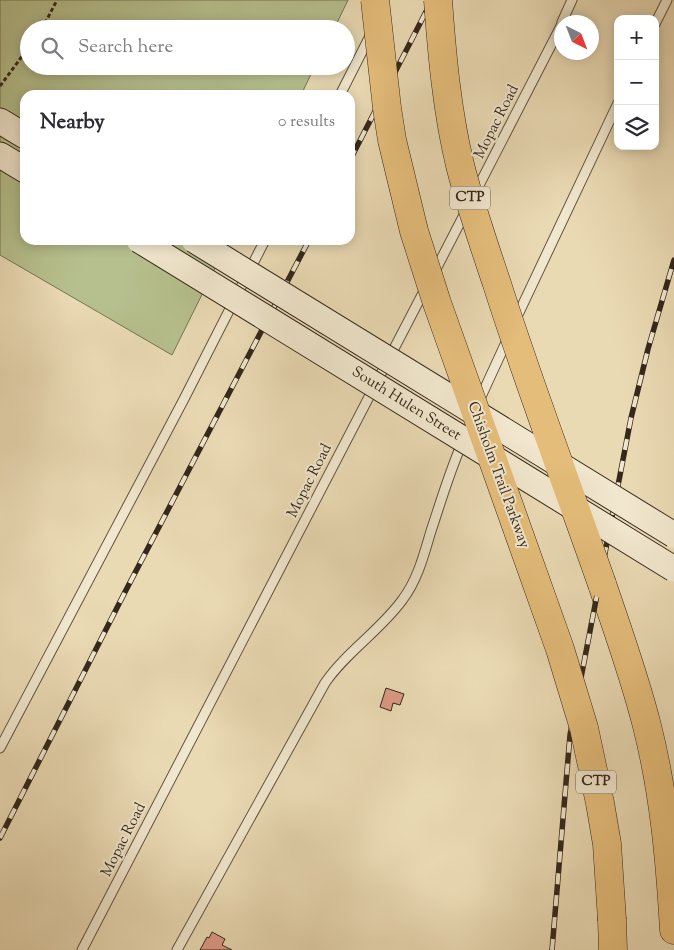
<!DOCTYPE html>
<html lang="en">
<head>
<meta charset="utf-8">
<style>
	body { margin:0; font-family:"Sorts Mill Goudy",serif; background:#f7f7f7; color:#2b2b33 }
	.controls { position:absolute; right:15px; top:15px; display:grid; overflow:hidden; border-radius:10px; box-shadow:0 2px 12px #0003 }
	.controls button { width:45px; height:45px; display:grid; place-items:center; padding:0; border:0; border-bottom:1px solid #e1e1e2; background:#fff; color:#2b2b33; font:25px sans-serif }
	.compass { position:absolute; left:554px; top:15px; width:45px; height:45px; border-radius:50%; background:#fff; box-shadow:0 2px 12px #0003; rotate:138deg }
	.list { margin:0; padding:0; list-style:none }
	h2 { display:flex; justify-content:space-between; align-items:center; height:65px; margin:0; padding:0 20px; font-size:21px }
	h2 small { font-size:16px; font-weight:400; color:#7c7c81 }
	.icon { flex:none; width:28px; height:28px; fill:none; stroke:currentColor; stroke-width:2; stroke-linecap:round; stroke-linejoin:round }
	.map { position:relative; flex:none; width:674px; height:950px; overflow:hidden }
	.search { position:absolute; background:#fff; box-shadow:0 2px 12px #0003; left:20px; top:20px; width:335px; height:55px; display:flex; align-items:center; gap:12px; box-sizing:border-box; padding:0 18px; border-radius:28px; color:#7c7c81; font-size:19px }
	.panel { position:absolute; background:#fff; box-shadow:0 2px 12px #0003; left:20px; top:90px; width:335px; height:155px; border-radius:15px }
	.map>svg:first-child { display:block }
	.green { fill:#b6c08e; stroke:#757454 }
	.building { fill:#dd9986; stroke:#34271b }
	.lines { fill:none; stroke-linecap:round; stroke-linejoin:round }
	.service-casing { stroke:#625441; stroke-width:11 }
	.secondary-casing { stroke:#34271b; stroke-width:27 }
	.motorway-casing { stroke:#34271b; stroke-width:29 }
	.path { stroke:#34271b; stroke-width:3; stroke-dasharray:4 2.5; stroke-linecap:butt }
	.service { stroke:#f1e7ce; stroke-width:9 }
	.secondary { stroke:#f1e7ce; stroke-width:25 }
	.motorway { stroke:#e5bd7a; stroke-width:28 }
	.rail-casing { stroke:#34271b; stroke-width:5.5 }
	.rail { stroke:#f1e7ce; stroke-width:4; stroke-dasharray:11; stroke-linecap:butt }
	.secondary-bridge-casing { stroke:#34271b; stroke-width:27; stroke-linecap:butt }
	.motorway-bridge-casing { stroke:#34271b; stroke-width:29; stroke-linecap:butt }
	.secondary-bridge { stroke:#f1e7ce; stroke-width:25 }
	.motorway-bridge { stroke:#e5bd7a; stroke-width:28 }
	.labels { text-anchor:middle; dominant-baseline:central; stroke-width:4; stroke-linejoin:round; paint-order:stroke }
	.shield { fill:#f1e7ce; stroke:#6d6151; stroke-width:1 }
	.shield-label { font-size:14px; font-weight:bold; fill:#34271b }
	.street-label { font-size:15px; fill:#34271b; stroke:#f1e7ce }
</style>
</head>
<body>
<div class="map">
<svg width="674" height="950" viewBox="0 0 674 950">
	<rect width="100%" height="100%" fill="#eadab4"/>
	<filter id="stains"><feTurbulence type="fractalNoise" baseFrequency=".004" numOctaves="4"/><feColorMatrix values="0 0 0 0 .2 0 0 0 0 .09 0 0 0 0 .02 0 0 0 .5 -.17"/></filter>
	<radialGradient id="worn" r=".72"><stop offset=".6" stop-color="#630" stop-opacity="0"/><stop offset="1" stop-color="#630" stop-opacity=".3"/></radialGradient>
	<path class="green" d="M0,0H348L334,29H29V66H315L301,95H25V240H229L172,355L0,255Z"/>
	<g class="building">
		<path d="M386,688L404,694L400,705L393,703L391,711L380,707Z"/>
		<path d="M212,932L225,939L222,945L232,950H200L207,937L209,938Z"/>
	</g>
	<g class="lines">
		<g class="service-casing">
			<g id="service">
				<path d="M562,22L572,0"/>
				<path d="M655,24L667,0"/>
				<path d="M340,95L371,34"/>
				<path d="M474,195L562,24"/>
				<path d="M434,273L467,209"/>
				<path d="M515,321L618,103"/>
				<path d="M479,401L508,338"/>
				<path d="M0,748L184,399L265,240"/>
				<path d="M82,950L425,289"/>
				<path d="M177,950L325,683C347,651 381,630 403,599C418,579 424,554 431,531C441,501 450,470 463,441"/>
			</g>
		</g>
		<g class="secondary-casing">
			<g id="secondary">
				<path d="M0,121L25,136"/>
				<path d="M0,155L25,170"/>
			</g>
		</g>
		<g class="motorway-casing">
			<g id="motorway">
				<path d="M602,584C618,631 635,678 647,726C664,793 670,861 674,930"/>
				<path d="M612,920L613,950"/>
			</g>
		</g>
		<g class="path">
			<path d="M42,29L57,0"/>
			<path d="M0,86L29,47"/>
		</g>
		<use href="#service" class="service"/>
		<use href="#secondary" class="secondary"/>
		<use href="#motorway" class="motorway"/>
		<g class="rail-casing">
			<g id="rail">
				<path d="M350,160L432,0"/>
				<path d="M0,838L125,592L309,240"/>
				<path d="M552,950L570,735L631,418L648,349L674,260"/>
			</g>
		</g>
		<use href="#rail" class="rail"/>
		<g class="secondary-bridge-casing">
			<g id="secondary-bridge">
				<path d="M139,240L674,569"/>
				<path d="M194,240L674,535"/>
			</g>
		</g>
		<g class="motorway-bridge-casing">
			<g id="motorway-bridge">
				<path d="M375,0L387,108L392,140L414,231L437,303L560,649L584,728L600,803L607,844L612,920"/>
				<path d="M438,0C442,55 447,111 460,165C470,205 484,245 497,284C529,385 567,484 602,584"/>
			</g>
		</g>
		<use href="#secondary-bridge" class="secondary-bridge"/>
		<use href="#motorway-bridge" class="motorway-bridge"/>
	</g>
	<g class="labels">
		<g class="shield">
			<rect x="450" y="186.5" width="40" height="23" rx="4"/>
			<rect x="576" y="770.5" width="40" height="23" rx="4"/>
		</g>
		<g class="shield-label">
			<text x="470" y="198">CTP</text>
			<text x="596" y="782">CTP</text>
		</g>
		<g class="street-label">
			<text transform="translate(497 122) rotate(-63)">Mopac Road</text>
			<text transform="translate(406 404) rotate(32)">South Hulen Street</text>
			<text transform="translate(498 475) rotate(70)">Chisholm Trail Parkway</text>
			<text transform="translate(310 481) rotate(-63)">Mopac Road</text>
			<text transform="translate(124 840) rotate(-63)">Mopac Road</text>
		</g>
	</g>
	<rect width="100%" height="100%" filter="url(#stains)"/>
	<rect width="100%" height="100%" fill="url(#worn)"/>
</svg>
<div class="controls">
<button>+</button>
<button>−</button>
<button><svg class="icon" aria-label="layers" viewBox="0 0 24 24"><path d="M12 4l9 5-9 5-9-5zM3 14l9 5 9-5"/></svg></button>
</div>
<svg class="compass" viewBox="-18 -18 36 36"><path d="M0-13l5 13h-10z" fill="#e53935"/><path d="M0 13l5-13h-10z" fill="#7c7c81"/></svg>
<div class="search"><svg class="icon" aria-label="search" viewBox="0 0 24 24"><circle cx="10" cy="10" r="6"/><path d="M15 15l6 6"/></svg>Search here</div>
<section class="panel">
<h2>Nearby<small>0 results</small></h2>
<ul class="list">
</ul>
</section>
</div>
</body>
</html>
